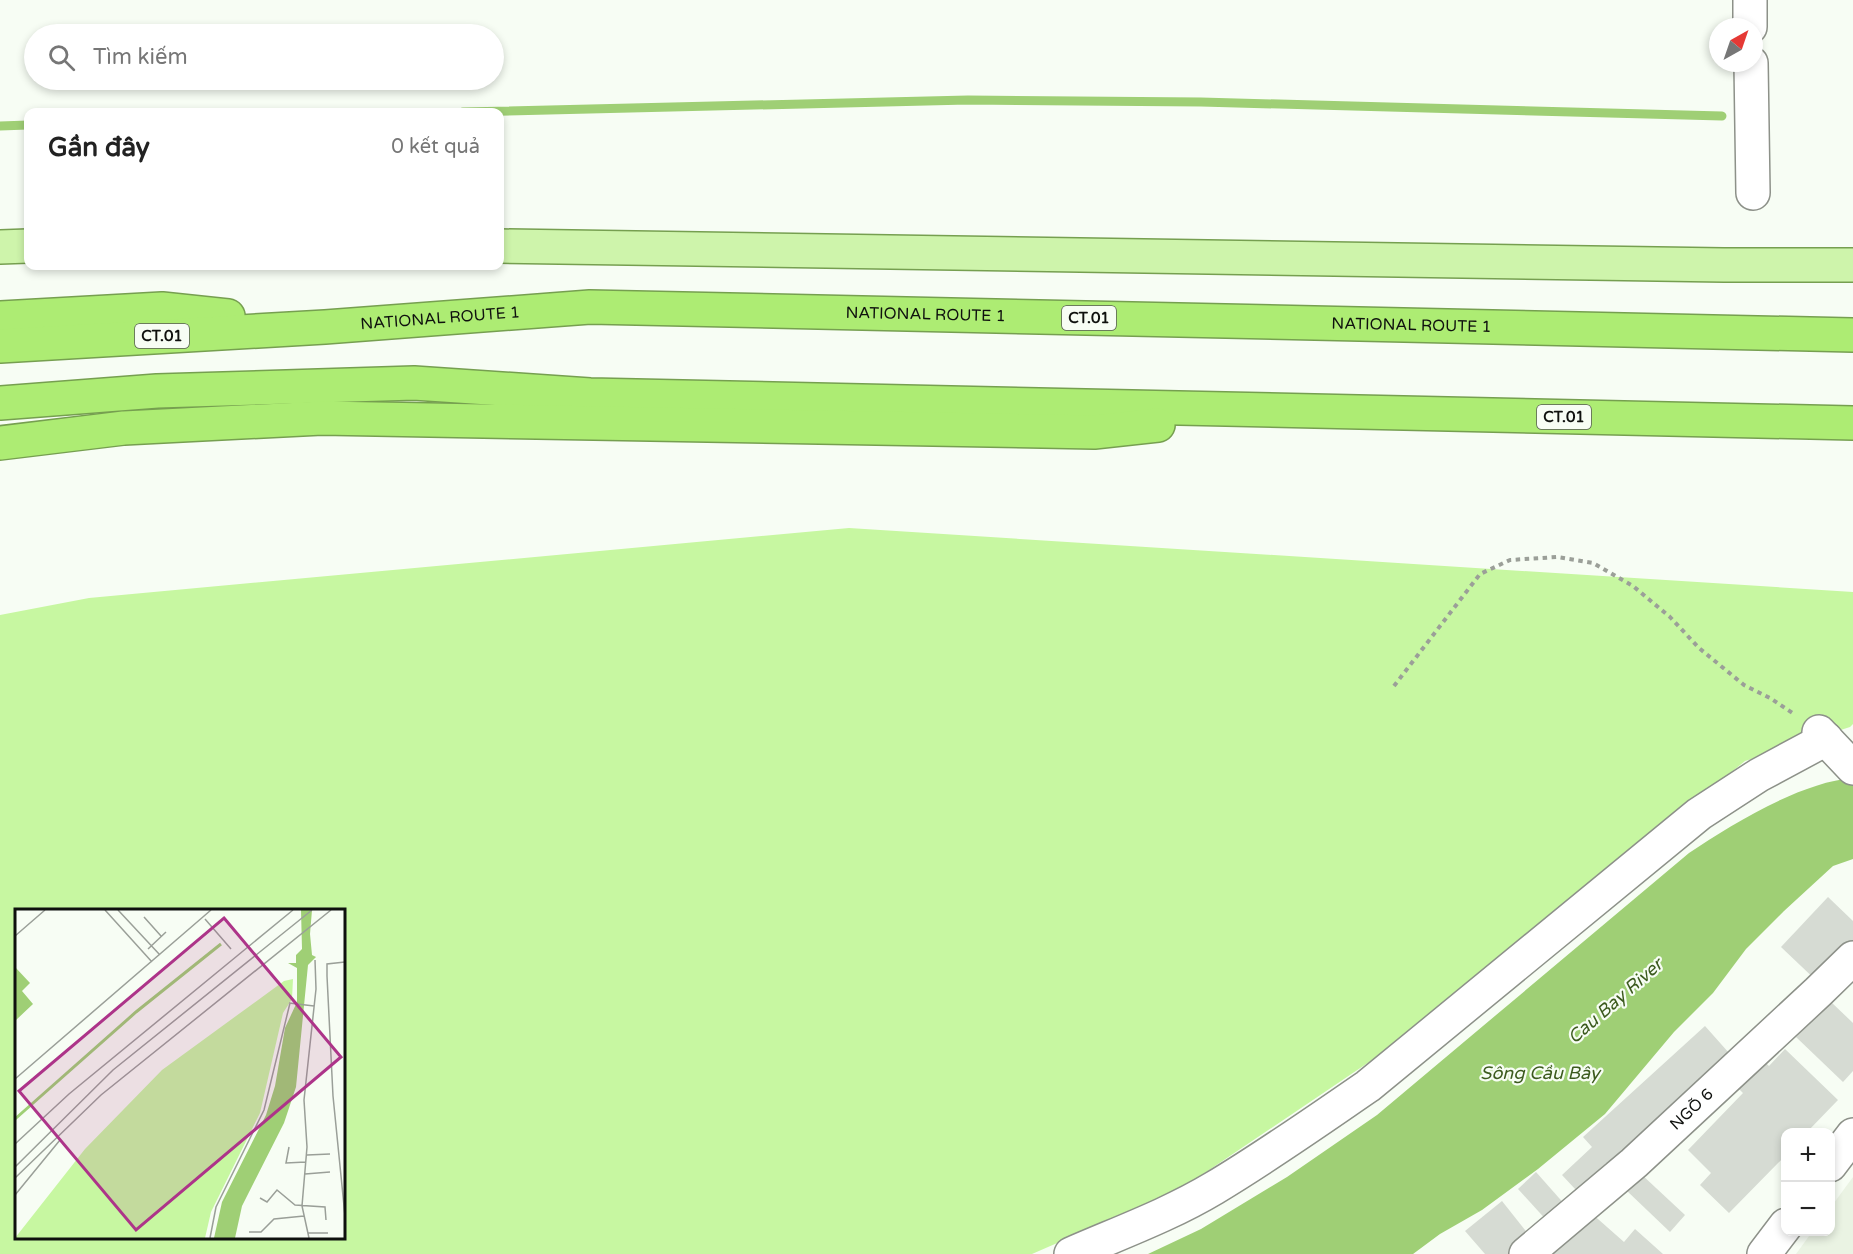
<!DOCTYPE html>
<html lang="vi">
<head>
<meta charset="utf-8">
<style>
	body { margin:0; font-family:"Varela Round",sans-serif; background:#f6f6f6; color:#222 }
	.controls { position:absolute; right:18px; bottom:18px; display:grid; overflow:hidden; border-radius:12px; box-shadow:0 3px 9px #0003 }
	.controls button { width:54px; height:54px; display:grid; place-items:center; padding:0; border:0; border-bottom:2px solid #e0e0e0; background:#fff; color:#222; font:30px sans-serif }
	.compass { position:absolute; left:1709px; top:18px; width:54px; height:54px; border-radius:50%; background:#fff; box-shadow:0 3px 9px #0003; rotate:40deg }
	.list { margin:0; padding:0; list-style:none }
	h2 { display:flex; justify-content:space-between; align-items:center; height:78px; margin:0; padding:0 24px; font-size:26px }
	h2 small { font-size:20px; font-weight:400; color:#767676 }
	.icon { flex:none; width:33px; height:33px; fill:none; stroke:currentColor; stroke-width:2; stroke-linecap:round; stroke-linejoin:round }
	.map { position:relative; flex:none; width:1853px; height:1254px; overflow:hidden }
	.search { position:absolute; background:#fff; box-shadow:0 3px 9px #0003; left:24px; top:24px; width:480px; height:66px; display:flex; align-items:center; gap:15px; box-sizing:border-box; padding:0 21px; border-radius:33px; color:#767676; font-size:22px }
	.panel { position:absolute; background:#fff; box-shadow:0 3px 9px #0003; left:24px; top:108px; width:480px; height:162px; border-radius:12px }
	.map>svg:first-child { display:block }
	.built { fill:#eaf3e3 }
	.green { fill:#c7f7a1; fill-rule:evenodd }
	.water { fill:#9fcf75 }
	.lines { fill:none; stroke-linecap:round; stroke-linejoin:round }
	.stream { stroke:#9fcf75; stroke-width:9 }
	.building { fill:#d6dbd3 }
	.minor-casing { stroke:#8d9189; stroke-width:36 }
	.major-casing { stroke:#769f50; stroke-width:36 }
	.highway-casing { stroke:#769f50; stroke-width:36 }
	.path { stroke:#9b9f98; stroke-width:4; stroke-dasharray:4.5 4.5; stroke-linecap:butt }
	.minor { stroke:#fff; stroke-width:33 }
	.major { stroke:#cef4ab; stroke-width:33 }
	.highway { stroke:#adec73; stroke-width:33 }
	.labels { text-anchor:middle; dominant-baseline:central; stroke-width:4.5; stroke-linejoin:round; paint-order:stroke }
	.shield { fill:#f7fdf4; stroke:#555853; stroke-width:1.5 }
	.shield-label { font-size:15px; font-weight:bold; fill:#0f110e }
	.street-label { font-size:16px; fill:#0f110e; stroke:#f7fdf4 }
	.water-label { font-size:18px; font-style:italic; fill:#3c5b1e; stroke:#f7fdf4 }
	.inset-river { fill:none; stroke:#9fcf75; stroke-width:3 }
	.inset-road { fill:none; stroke:#9a9f98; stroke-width:1.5 }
	.view { fill:#ad3489; fill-opacity:0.15; stroke:#ad3489; stroke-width:3 }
	.inset-edge { fill:none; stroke:#0f110e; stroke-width:3 }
</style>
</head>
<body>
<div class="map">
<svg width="1853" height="1254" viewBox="0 0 1853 1254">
	<rect width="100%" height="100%" fill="#f7fdf4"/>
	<path class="built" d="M1853,1177V1254H1796L1812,1232H1830L1831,1207Z"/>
	<path class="green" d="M849,528L1853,592V724L1850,727L1745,761L1412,1033L1181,1189L1032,1254H0V615L89,598ZM16,910H344V1238H16Z"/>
	<path class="water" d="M1853,778V859L1833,866L1784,911L1746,949L1713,993L1674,1032L1605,1114L1538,1169L1482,1210L1440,1234L1413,1254H1148L1201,1229L1287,1177L1377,1115L1689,853C1732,824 1801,782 1853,778Z"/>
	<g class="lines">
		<g class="stream">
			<path d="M463,112L968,100L1201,102L1722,116"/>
			<path d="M0,126L28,125"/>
		</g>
	</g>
	<g class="building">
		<path d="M1828,897L1853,921V950L1821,985L1781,947Z"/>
		<path d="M1830,1001L1853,1023V1071L1843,1082L1796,1037Z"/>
		<path d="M1705,1026L1737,1062L1615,1173L1606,1163L1576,1190L1562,1175L1592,1147L1583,1137Z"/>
		<path d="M1785,1049L1838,1100L1807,1132H1786V1155L1729,1213L1700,1185L1711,1173L1688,1150L1743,1093L1737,1087L1763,1060L1769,1066Z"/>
		<path d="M1536,1172L1567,1207L1549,1223L1518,1189Z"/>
		<path d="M1641,1174L1685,1215L1670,1232L1626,1190Z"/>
		<path d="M1502,1201L1533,1240L1517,1254H1485L1465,1231Z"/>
		<path d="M1590,1212L1624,1242L1635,1229L1663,1254H1553Z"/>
	</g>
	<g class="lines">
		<g class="minor-casing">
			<g id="minor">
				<path d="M1750,0V27"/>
				<path d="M1751,63L1753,193"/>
				<path d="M1819,732L1853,768"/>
				<path d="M1830,1165L1853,1135"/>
				<path d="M1071,1254C1119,1233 1169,1215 1214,1188C1266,1157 1317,1121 1368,1086L1699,814L1759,775L1826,739"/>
				<path id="s1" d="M1526,1254L1634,1163L1818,992L1853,958"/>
				<path d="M1764,1254L1786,1225"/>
			</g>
		</g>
		<g class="major-casing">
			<g id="major">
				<path d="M500,246L1724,265H1853"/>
				<path d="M0,247L28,246"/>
			</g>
		</g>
		<g class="highway-casing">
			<g id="highway">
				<path d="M0,318L162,309L228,316"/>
				<path id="s2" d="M0,346L325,327L590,307L1853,335"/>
				<path d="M0,403L157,391L414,383L590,395L1853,423"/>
				<path d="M0,443L124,428L322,418L1094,432L1158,425"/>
			</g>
		</g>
		<path class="path" d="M1394,686L1480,574L1510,560L1557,557L1593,563L1633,586L1670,617L1699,648L1744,685L1770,698L1794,714"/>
		<use href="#minor" class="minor"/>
		<use href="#major" class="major"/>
		<use href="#highway" class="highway"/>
	</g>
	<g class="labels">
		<g class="shield">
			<rect x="1062" y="306" width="54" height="24" rx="4.5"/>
			<rect x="135" y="324" width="54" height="24" rx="4.5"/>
			<rect x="1537" y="405" width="54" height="24" rx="4.5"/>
		</g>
		<g class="shield-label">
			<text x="1089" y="318">CT.01</text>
			<text x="162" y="336">CT.01</text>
			<text x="1564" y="417">CT.01</text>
		</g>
		<g class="street-label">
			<text stroke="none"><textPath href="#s2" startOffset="927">NATIONAL ROUTE 1</textPath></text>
			<text stroke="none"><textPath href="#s2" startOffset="441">NATIONAL ROUTE 1</textPath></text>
			<text stroke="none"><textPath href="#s2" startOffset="1413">NATIONAL ROUTE 1</textPath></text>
			<text stroke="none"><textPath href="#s1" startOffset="220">NGÕ 6</textPath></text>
		</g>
		<g class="water-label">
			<text transform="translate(1615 1001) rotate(-41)">Cau Bay River</text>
			<text x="1540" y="1073">Sông Cầu Bây</text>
		</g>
	</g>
	<g transform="translate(15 909)">
		<rect width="330" height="330" fill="#f7fdf4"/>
		<path d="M278,70L277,90L268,104L245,204L196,303L190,329H0L70,240L147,161L269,72Z" fill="#c7f7a1"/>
		<path d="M286,1H297L295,25L297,46L301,48L293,56L281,178L269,214L227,297L220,329H199L207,293L251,206L260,177L270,119L282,93V59L273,54H281V46L287,40ZM0,58L15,74L7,82L18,95L0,112Z" fill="#9fcf75"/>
		<path class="inset-river" d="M0,210L121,103L206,35"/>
		<path class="inset-road" d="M90,1L137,53M103,1L145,46M129,8L146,27M190,10L216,40M0,27L30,1M133,40L151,23M330,53L312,55V67L318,187L330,307M274,94L299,97M0,170L196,1M0,235L54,185L278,1M274,238L271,254L291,253M292,246L315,245M0,258L98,161L297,1M290,265L315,263M0,269L86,186L316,1M0,286L45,231M245,289L252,293L262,281L280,296L310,298L311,311M234,323H246L259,310L289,307M293,324H313M195,329L201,298L249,201L275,94M294,329L287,297L292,238L289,191L301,80L300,51"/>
		<path class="view" d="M209,9L326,148L121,321L4,182Z"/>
		<rect width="330" height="330" class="inset-edge"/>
	</g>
</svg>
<div class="controls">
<button>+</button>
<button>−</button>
</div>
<svg class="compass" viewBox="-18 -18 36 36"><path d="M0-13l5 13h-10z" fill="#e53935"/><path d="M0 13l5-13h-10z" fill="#767676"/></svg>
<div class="search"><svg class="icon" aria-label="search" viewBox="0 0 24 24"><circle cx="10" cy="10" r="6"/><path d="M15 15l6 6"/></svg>Tìm kiếm</div>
<section class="panel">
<h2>Gần đây<small>0 kết quả</small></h2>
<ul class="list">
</ul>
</section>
</div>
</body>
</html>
